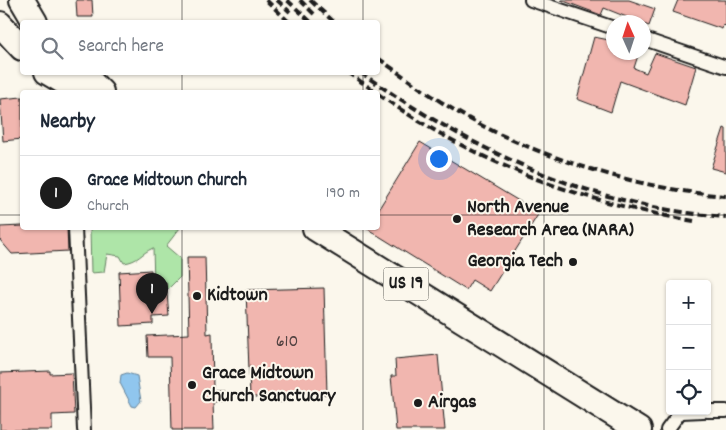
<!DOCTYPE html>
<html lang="en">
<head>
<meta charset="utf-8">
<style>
	body { margin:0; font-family:Dekko,sans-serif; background:#f6f6f7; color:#1f2937 }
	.controls { position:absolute; right:15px; bottom:15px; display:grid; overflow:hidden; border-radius:5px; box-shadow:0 1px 4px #0004 }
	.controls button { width:45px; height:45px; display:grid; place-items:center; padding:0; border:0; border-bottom:1px solid #e0e1e3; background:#fff; color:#1f2937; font:25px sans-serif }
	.compass { position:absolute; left:606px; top:15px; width:45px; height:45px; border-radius:50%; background:#fff; box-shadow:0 1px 4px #0004; rotate:357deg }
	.you { position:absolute; left:438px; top:158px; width:18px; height:18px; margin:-12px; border:4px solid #fff; border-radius:50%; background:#1a73e8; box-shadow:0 0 0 8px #1a73e833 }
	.badge { display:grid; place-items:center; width:32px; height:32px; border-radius:50%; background:#1c1c1c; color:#fff; font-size:16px; font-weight:700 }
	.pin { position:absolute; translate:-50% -41px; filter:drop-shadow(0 1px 2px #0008) }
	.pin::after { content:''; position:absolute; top:26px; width:18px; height:15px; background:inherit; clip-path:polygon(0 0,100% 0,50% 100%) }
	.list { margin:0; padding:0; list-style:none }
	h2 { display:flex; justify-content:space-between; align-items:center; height:65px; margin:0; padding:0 20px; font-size:21px }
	h2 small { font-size:16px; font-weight:400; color:#747a83 }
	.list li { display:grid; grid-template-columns:32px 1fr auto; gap:15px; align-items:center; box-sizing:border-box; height:75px; padding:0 20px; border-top:1px solid #e0e1e3 }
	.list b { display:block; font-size:19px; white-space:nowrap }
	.list p { margin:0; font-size:16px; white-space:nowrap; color:#747a83 }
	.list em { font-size:16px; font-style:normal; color:#747a83 }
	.icon { flex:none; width:28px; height:28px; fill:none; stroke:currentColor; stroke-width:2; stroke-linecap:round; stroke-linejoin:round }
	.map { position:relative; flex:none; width:726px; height:430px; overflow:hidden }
	.search { position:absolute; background:#fff; box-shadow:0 1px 4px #0004; left:20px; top:20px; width:360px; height:55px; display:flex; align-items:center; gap:12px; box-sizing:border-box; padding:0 18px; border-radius:5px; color:#747a83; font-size:19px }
	.panel { position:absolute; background:#fff; box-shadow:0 1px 4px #0004; left:20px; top:90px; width:360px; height:140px; border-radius:5px }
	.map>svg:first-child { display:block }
	.green { fill:#aee5a8; stroke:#658062 }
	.water { fill:#90c6ee; stroke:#62829a }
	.building { fill:#f1b6af; stroke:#1c1c1c }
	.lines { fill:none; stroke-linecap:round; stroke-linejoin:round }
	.street-casing { stroke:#1c1c1c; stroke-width:16 }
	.highway-casing { stroke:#1c1c1c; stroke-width:28 }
	.street { stroke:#fbf7ec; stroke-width:12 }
	.highway { stroke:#fbf7ec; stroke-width:24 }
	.rail { stroke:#1c1c1c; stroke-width:4; stroke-dasharray:8 4; stroke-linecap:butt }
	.grid { fill:none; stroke:#1c1c1c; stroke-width:1; stroke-opacity:0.55 }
	.poi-dot { fill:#1c1c1c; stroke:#fbf7ec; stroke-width:2 }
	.labels { text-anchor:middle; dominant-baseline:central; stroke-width:4; stroke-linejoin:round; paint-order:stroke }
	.number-label { font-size:18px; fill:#514241 }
	.shield { fill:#fbf7ec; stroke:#5f5e5a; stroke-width:1 }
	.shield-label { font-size:19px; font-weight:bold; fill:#1c1c1c }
	.poi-label { font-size:20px; font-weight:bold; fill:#1c1c1c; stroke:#fbf7ec; text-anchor:start }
</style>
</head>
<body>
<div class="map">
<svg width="726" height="430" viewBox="0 0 726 430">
	<rect width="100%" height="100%" fill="#fbf7ec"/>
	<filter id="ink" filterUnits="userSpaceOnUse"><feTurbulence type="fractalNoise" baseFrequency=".02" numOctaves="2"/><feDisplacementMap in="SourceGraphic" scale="10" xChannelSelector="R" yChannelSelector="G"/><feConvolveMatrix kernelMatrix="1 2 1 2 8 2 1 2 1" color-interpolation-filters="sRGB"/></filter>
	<g filter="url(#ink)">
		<path class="green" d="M90,228H180L166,246L180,258V277L166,291V282L154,283L153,248C140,254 139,261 124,263L120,256L107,254L104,272L91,273Z"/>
		<path class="water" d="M127,373L137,376L141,401L136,407L132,406L120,383L121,375Z"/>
		<g class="building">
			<path d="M76,0H92L93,17H77Z"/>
			<path d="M561,0H629L655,9L649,26L604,8L601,15Z"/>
			<path d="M678,0H726V26L723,25L722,29L673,12Z"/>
			<path d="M594,37L614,41V52H639L634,68L646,73L655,53L696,67L685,105L620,81L611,112L577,99Z"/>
			<path d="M22,97V139L3,141L0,99Z"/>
			<path d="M724,128L726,129V172L711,168Z"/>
			<path d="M420,142L539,213L490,291L472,280L466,290L366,228H378V210Z"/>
			<path d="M22,226L67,228L68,251L12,254L0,240V227Z"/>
			<path d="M187,257H205L207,334L212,333L213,390H223L224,401L213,402L214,430H172L170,357H148L147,336L189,334Z"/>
			<path d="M151,270L152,283L166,282L169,316L153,317V324L121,326L119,272Z"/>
			<path d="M324,288L327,394L285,396V402H273V397H250L246,290Z"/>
			<path d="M438,355L445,430H396L391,376H396L395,359Z"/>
			<path d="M50,371V374L72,373L74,414L52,415V430H0V373Z"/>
		</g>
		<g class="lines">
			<g class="street-casing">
				<g id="street">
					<path d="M531,0L614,28"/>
					<path d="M644,39L726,67"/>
					<path d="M75,228L84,430"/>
					<path d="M707,411H726"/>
					<path d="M681,412L703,411"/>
					<path d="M667,430L681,411"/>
				</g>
			</g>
			<g class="highway-casing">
				<g id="highway">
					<path d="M22,0L35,22"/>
					<path d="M0,24L22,48"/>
					<path d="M47,72L81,92"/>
					<path d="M81,72L101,92"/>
					<path d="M315,228L639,430"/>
				</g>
			</g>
			<use href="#street" class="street"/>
			<use href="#highway" class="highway"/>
			<g class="rail">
				<path d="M266,0L289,22"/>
				<path d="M277,0L290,12"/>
				<path d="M287,0L311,22"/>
				<path d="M300,0L314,14"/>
				<path d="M310,0L334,22"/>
				<path d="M378,58C404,77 431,96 459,113C533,156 641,190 726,196"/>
				<path d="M347,72L376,92"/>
				<path d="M360,72C471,150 590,207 726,217"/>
				<path d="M378,94C476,163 576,201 694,221"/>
			</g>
		</g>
	</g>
	<path class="grid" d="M182,0V22M363,0V22M544,0V430M182,72V92M363,72V92M0,215H22M378,215H726M182,228V430M363,228V430"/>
	<g class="poi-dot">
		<circle cx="457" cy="219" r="5"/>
		<circle cx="573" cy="262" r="5"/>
		<circle cx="197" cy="296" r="5"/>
		<circle cx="192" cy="385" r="5"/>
		<circle cx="418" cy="403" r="5"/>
	</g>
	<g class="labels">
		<g class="number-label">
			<text x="287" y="342">610</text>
		</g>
		<rect class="shield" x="383.5" y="267.5" width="45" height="33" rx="4"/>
		<g class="shield-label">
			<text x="406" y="284">US 19</text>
		</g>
		<g class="poi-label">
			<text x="467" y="208">North Avenue<tspan x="467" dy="23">Research Area (NARA)</tspan></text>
			<text x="563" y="262" text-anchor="end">Georgia Tech</text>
			<text x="207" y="296">Kidtown</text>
			<text x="202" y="374">Grace Midtown<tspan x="202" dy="23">Church Sanctuary</tspan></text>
			<text x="428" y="403">Airgas</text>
		</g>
	</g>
</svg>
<div class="controls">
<button>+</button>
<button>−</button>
<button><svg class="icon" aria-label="locate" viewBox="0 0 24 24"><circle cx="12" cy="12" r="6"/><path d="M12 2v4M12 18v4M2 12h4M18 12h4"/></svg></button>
</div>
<svg class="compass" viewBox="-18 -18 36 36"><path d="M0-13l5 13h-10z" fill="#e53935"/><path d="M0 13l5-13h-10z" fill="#747a83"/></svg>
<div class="you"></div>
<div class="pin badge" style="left:152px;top:314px">1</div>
<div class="search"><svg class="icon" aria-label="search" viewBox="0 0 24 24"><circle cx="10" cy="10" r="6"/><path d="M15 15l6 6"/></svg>Search here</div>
<section class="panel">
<h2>Nearby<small></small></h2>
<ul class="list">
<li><span class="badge">1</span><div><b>Grace Midtown Church</b><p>Church</p></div><em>190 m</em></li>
</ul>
</section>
</div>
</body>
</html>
